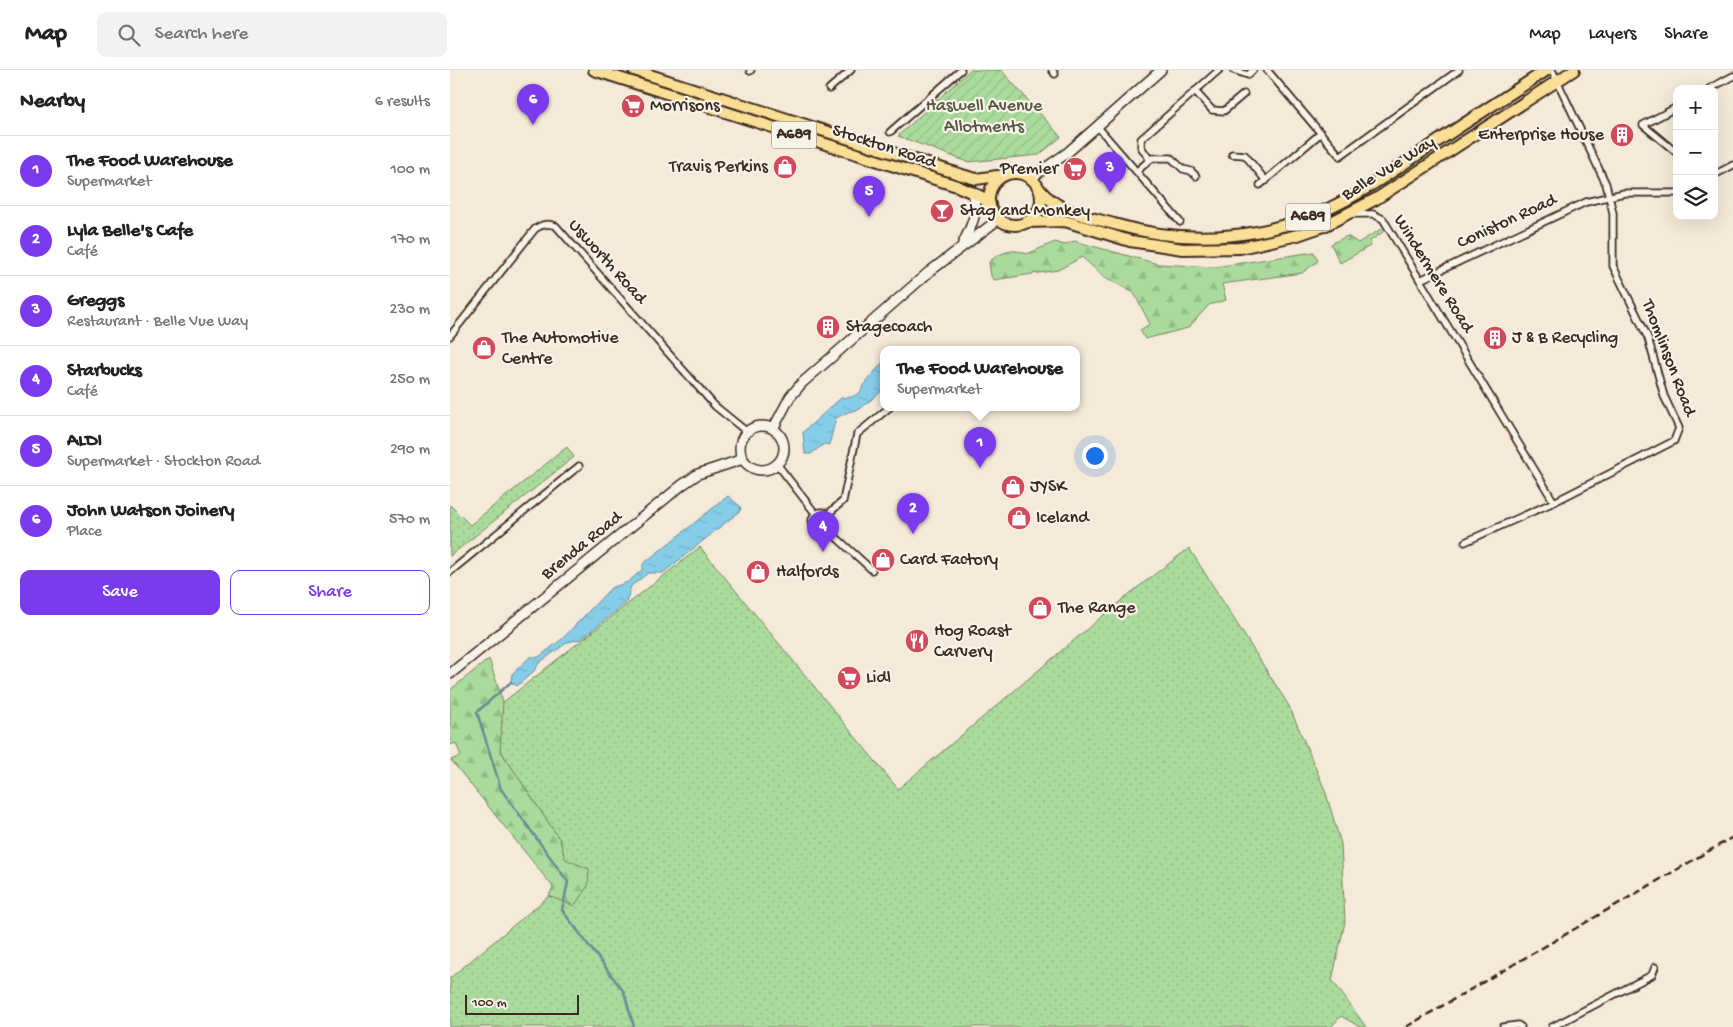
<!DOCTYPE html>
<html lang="en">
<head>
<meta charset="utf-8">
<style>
	body { margin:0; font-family:"Gochi Hand",sans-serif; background:#f2f2f2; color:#222 }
	.controls { position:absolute; right:15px; top:15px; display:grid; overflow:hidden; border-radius:10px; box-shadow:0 5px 20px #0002 }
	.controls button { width:45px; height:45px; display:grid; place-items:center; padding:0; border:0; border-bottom:1px solid #e0e0e0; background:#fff; color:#222; font:25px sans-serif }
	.scale { position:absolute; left:15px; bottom:12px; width:114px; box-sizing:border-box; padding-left:5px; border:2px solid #3b2a1e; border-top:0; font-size:14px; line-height:18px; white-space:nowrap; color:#3b2a1e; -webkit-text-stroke:4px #f7f3e8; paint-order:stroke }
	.you { position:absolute; left:644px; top:385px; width:18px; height:18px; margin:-12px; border:4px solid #fff; border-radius:50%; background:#1a73e8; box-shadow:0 0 0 8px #1a73e833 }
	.badge { display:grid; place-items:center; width:32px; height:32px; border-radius:50%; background:#7c3aed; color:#fff; font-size:16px; font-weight:700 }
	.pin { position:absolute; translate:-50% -41px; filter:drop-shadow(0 1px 2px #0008) }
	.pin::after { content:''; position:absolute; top:26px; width:18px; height:15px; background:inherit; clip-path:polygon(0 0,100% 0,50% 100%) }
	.popup { position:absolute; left:430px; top:276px; width:200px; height:65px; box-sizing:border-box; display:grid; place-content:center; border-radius:10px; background:#fff; filter:drop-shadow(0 1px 4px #0005); font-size:16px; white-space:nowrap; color:#767676 }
	.popup b { font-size:19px; color:#222 }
	.popup::after { content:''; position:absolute; left:50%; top:100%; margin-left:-10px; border:10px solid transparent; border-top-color:#fff }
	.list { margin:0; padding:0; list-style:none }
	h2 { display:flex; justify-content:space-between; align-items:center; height:65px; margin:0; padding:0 20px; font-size:21px }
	h2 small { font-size:16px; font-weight:400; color:#767676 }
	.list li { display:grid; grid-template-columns:32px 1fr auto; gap:15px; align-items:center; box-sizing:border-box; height:70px; padding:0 20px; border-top:1px solid #e0e0e0 }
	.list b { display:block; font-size:19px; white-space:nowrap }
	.list p { margin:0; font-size:16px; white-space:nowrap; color:#767676 }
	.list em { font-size:16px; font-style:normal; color:#767676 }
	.actions { display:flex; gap:10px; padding:15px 20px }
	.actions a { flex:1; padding:11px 0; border:1px solid #7c3aed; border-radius:10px; text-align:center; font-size:18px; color:#7c3aed }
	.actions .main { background:#7c3aed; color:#fff }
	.icon { flex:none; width:28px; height:28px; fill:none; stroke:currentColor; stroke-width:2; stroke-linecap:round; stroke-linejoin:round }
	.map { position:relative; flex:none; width:1283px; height:957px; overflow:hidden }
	header { display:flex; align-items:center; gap:30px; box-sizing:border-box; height:70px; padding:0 25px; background:#fff; border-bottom:1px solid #e0e0e0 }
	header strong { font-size:24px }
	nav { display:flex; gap:28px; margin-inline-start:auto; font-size:18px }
	.search { width:350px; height:45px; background:#f2f2f2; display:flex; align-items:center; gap:12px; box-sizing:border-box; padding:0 18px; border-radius:10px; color:#767676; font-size:19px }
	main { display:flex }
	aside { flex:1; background:#fff }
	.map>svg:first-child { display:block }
	.grass { fill:url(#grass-dots); stroke:#72825d }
	.forest { fill:url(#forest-firs); stroke:#72825d }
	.garden { fill:url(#garden-furrows); stroke:#72825d }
	.water { fill:url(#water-ripples); stroke:#688c97 }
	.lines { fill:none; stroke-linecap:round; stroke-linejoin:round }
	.stream { stroke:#688c97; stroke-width:2.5 }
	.minor-casing { stroke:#3b2a1e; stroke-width:9 }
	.secondary-casing { stroke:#3b2a1e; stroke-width:12 }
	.trunk-casing { stroke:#3b2a1e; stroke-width:14 }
	.minor { stroke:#f7f3e8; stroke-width:5.5 }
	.secondary { stroke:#f7f3e8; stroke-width:9 }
	.trunk { stroke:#fbde96; stroke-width:10 }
	.rail { stroke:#3b2a1e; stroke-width:2.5; stroke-dasharray:8 4; stroke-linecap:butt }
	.labels { text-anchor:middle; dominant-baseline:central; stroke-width:4.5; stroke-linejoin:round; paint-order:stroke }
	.shield { fill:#f7f3e8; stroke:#73665b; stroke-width:1 }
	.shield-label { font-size:16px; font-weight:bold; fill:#3b2a1e }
	.poi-label { font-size:18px; fill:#3b2a1e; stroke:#f7f3e8; text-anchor:start }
	.park-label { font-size:18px; fill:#57563e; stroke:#f7f3e8 }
	.street-label { font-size:18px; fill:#3b2a1e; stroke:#f7f3e8 }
</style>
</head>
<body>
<header>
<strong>Map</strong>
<div class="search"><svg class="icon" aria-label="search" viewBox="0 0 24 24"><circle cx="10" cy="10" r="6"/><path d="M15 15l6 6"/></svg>Search here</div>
<nav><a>Map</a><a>Layers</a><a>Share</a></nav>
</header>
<main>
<aside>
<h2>Nearby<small>6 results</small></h2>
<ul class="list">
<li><span class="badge">1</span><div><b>The Food Warehouse</b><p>Supermarket</p></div><em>100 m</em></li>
<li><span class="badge">2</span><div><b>Lyla Belle's Cafe</b><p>Café</p></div><em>170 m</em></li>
<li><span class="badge">3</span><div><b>Greggs</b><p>Restaurant · Belle Vue Way</p></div><em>230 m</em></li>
<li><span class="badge">4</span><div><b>Starbucks</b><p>Café</p></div><em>250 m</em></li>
<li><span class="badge">5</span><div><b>ALDI</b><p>Supermarket · Stockton Road</p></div><em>290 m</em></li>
<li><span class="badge">6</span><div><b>John Watson Joinery</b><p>Place</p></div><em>570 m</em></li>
</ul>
<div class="actions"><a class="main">Save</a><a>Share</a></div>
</aside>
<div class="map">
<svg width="1283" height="957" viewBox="0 0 1283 957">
	<defs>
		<pattern id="grass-dots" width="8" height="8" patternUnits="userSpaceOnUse" patternTransform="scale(1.25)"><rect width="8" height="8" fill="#aadb9c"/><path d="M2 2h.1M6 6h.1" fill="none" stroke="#93bc86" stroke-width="1.8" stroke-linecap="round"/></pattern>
		<pattern id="forest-firs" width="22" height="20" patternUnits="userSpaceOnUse" patternTransform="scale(1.25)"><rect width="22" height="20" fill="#aadb9c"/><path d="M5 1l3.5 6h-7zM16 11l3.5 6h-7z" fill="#93bc86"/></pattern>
		<pattern id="garden-furrows" width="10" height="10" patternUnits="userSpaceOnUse" patternTransform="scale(1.25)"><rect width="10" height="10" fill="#aadb9c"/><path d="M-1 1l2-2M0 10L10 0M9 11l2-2" fill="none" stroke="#93bc86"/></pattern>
		<pattern id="water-ripples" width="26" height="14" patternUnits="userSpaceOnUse" patternTransform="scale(1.25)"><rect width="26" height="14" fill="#86cde8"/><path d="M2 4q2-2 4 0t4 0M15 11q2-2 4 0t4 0" fill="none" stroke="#75b0c7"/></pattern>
	</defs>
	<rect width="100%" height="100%" fill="#f5e9d9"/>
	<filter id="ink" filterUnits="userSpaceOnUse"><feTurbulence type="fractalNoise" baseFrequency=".02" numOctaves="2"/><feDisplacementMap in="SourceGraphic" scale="10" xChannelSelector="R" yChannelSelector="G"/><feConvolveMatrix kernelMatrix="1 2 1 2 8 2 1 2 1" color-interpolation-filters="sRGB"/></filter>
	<g filter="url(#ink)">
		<g class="grass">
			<path d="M117,377L124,387L0,486V435L20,455Z"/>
			<path d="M250,477L448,719L674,528L739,478L839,636L875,720L891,774L895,852L882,910L916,957H910L891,946L881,957H0V908L99,826L124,835L110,770L50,680L47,637Z"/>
		</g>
		<g class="forest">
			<path d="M931,159L933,162L920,171V176L890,193L881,174L897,166L908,173Z"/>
			<path d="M624,171L708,194L765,197L864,182L868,191L852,203L772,214L776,230L759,235L738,258L695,269L690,260L700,254L684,223L653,206L632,187L608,200L544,210L541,206L539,192C549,183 564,177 577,184L605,172L614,175Z"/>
			<path d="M39,589L53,632L50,680L110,770L115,789L139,799L138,816L124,836L99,826L103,817L1,690L11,686L6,673L0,675V620Z"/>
		</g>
		<path class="garden" d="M520,0H551L611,67L589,85L518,92L448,66Z"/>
		<g class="water">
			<path d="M434,291V319L410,339L398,342L386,348L379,375L374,374L361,384H355L353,362L391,328L402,327L411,322L413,315Z"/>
			<path d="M278,426L291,437L290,441L213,503H198L181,516L176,533L131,569L118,572L89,593L84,601L67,616L61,612L62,604L80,587H89L112,569L161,518L178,512L193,499V494Z"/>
		</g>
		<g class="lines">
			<path class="stream" d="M61,612L27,642L51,719L118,812L112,840L174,922L184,957"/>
			<g class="minor-casing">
				<g id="minor">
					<path d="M602,0L605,4"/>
					<path d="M783,0L798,5L803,0"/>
					<path d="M817,0L890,86L1009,0"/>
					<path d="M300,1L301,0"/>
					<path d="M379,19L401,0"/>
					<path d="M1259,19L1283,6"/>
					<path d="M745,21L762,40L774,41L794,24"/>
					<path d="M1227,37L1193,55L1227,83"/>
					<path d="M647,56L730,152"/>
					<path d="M440,62L511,0"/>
					<path d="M782,84L795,85L816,111"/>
					<path d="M700,90L691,77V69L769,0"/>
					<path d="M687,101L702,88H721L733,99L741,101L746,106"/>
					<path d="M1264,105L1283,95"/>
					<path d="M810,115L871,63"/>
					<path d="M902,144H923L933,149L1104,432"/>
					<path d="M970,210L1136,132L1174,123H1227"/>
					<path d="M0,266L85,159C93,154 97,153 106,156L265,336L297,362"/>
					<path d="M327,394L365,443"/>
					<circle cx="371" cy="451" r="9"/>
					<path d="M378,444L393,431L407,364L440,337"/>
					<path d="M376,458L422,500"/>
					<path d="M1015,472L1104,432L1224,371L1229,358L1214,326L1198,268L1163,196V143L1156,114L1102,0"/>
					<path d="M0,502L129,396"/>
					<path d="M1053,957L1068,955L1071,957"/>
					<path d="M1102,957L1202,905L1205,897"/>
				</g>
			</g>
			<g class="secondary-casing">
				<g id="secondary">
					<path d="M581,108L617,83L711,0"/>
					<path d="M512,176C521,155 529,146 523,122"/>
					<circle cx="312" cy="378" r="22"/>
					<path d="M323,359L340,327L352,313L479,202L549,149"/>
					<path d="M0,604L232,415L248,404L293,389"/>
				</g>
			</g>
			<g class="trunk-casing">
				<g id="trunk">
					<path d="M144,0L507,116L530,126L540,135"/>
					<path d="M184,0L512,105L526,109L555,105"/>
					<circle cx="565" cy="129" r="26"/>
					<path d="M590,120C608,142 639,147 664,154C742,177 825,169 896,130C922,116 946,99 970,83C1012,55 1055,27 1097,0"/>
					<path d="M577,152L615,151L680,171L733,179L790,178L848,165L874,156L926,129L1124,0"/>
				</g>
			</g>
			<use href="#minor" class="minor"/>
			<use href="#secondary" class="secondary"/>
			<use href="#trunk" class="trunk"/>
			<path class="rail" d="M956,957L1283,767"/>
		</g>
	</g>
	<defs>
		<g id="supermarket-disc" transform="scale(1.25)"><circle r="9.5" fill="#d1495b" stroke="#f7f3e8"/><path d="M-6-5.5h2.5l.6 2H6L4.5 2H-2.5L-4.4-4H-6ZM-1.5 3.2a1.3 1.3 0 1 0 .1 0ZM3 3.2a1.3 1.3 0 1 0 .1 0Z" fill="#fff"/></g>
		<g id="building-disc" transform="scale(1.25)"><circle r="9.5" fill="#d1495b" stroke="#f7f3e8"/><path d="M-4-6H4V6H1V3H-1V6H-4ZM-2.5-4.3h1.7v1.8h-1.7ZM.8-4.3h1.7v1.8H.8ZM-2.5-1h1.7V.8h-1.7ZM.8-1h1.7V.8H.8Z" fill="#fff"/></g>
		<g id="shop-disc" transform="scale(1.25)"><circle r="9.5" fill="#d1495b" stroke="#f7f3e8"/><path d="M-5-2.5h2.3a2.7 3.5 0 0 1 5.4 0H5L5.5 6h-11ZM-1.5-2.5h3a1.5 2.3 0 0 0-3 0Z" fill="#fff"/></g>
		<g id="bar-disc" transform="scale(1.25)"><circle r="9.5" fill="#d1495b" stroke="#f7f3e8"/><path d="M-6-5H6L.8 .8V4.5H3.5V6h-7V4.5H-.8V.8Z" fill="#fff"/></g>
		<g id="restaurant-disc" transform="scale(1.25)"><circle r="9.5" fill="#d1495b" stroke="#f7f3e8"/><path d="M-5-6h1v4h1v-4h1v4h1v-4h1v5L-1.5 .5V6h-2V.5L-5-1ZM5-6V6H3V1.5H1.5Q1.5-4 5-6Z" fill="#fff"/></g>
	</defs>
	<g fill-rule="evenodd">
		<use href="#supermarket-disc" x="183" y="36"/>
		<use href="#building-disc" x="1172" y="65"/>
		<use href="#shop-disc" x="335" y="97"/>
		<use href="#supermarket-disc" x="625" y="99"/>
		<use href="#bar-disc" x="492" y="141"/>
		<use href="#building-disc" x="378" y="257"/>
		<use href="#building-disc" x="1045" y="268"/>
		<use href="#shop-disc" x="34" y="278"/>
		<use href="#shop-disc" x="563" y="417"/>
		<use href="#shop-disc" x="569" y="448"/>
		<use href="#shop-disc" x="433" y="490"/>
		<use href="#shop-disc" x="308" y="502"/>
		<use href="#shop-disc" x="590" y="538"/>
		<use href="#restaurant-disc" x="467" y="571"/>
		<use href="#supermarket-disc" x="399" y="608"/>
	</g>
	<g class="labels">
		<g class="shield">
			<rect x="321.5" y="51.5" width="45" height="27" rx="4"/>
			<rect x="835.5" y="133.5" width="45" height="27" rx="4"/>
		</g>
		<g class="shield-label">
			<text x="344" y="65">A689</text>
			<text x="858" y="147">A689</text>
		</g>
		<g class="poi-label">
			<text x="200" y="36">Morrisons</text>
			<text x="1154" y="65" text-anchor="end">Enterprise House</text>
			<text x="318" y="97" text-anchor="end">Travis Perkins</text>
			<text x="608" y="99" text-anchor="end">Premier</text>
			<text x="510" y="141">Stag and Monkey</text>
			<text x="396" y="257">Stagecoach</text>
			<text x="52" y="268">The Automotive<tspan x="52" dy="21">Centre</tspan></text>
			<text x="1062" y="268">J &amp; B Recycling</text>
			<text x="580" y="417">JYSK</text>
			<text x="586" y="448">Iceland</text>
			<text x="450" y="490">Card Factory</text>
			<text x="326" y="502">Halfords</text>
			<text x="608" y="538">The Range</text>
			<text x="484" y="561">Hog Roast<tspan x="484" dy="21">Carvery</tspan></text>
			<text x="416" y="608">Lidl</text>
		</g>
		<g class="park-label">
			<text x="534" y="36">Haswell Avenue<tspan x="534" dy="21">Allotments</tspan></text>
		</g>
		<g class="street-label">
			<text transform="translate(434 77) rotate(18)">Stockton Road</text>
			<text transform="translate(939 99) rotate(-32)">Belle Vue Way</text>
			<text transform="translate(1057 152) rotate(-25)">Coniston Road</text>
			<text transform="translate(157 192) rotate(48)">Usworth Road</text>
			<text transform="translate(983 204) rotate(58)">Windermere Road</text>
			<text transform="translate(1218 288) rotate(69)">Thomlinson Road</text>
			<text transform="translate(132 476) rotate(-39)">Brenda Road</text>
		</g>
	</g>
</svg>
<div class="controls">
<button>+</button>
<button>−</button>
<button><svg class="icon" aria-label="layers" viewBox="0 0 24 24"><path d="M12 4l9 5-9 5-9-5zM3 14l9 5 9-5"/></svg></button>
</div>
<div class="scale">100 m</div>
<div class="you"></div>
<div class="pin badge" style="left:530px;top:398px">1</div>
<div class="popup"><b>The Food Warehouse</b>Supermarket</div>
<div class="pin badge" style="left:463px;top:464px">2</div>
<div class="pin badge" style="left:660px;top:123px">3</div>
<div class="pin badge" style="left:373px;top:482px">4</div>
<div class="pin badge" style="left:419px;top:147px">5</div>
<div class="pin badge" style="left:83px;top:55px">6</div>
</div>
</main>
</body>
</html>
